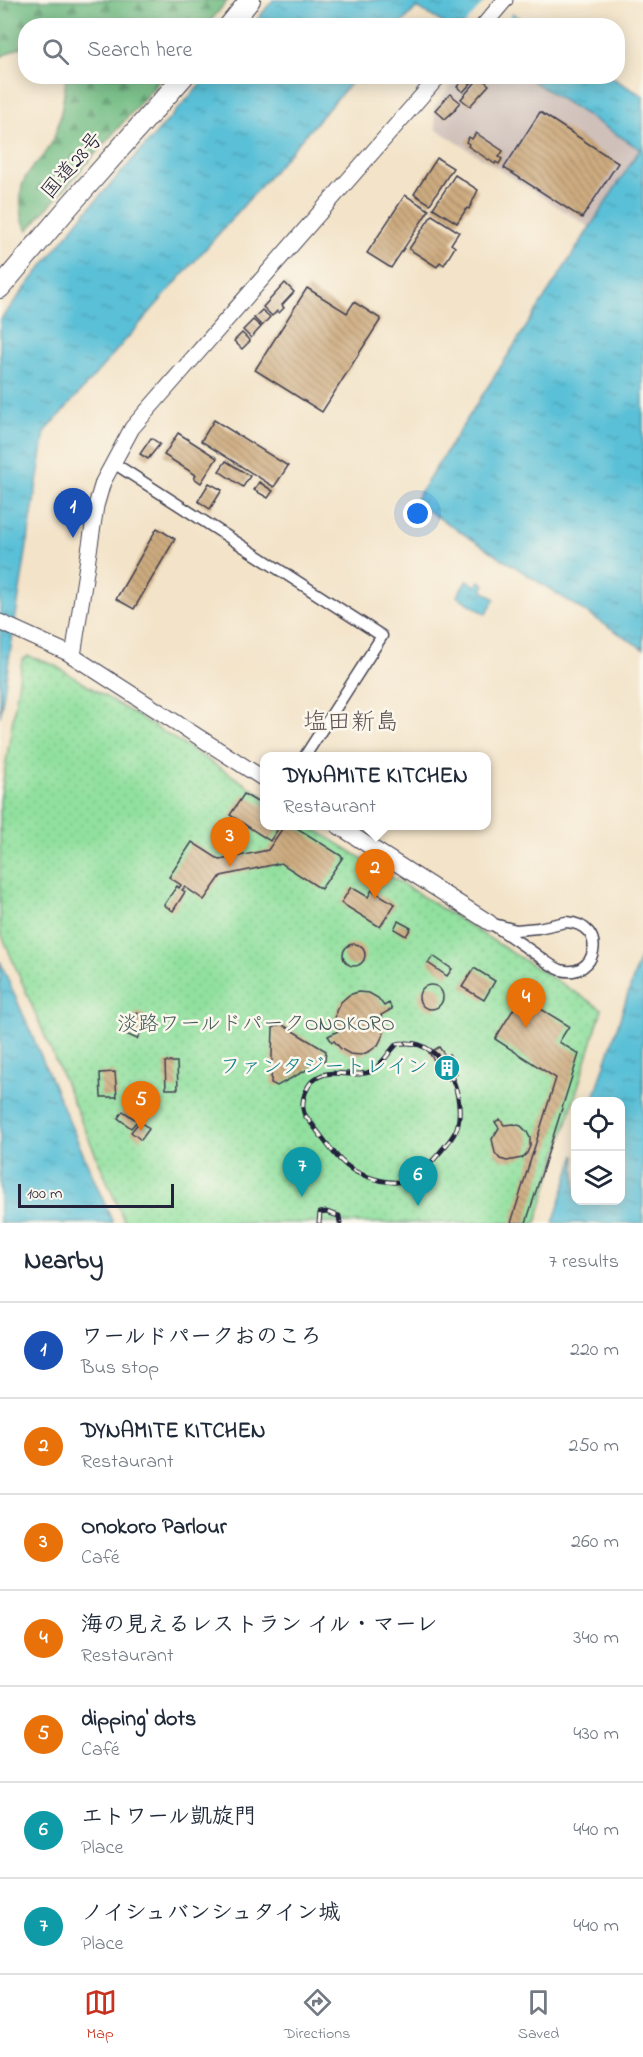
<!DOCTYPE html>
<html lang="en">
<head>
<meta charset="utf-8">
<style>
	body { margin:0; font-family:"Indie Flower","Klee One",sans-serif; background:#f2f2f3; color:#1f2937 }
	.controls { position:absolute; right:18px; bottom:18px; display:grid; overflow:hidden; border-radius:12px; box-shadow:0 3px 15px #0003 }
	.controls button { width:54px; height:54px; display:grid; place-items:center; padding:0; border:0; border-bottom:2px solid #e0e1e3; background:#fff; color:#1f2937; font:30px sans-serif }
	.scale { position:absolute; left:18px; bottom:15px; width:156px; box-sizing:border-box; padding-left:6px; border:3px solid #22223b; border-top:0; font-size:16px; line-height:21px; white-space:nowrap; color:#22223b; -webkit-text-stroke:4px #fbf7ec; paint-order:stroke }
	.you { position:absolute; left:418px; top:514px; width:21px; height:21px; margin:-15px; border:4px solid #fff; border-radius:50%; background:#1a73e8; box-shadow:0 0 0 9px #1a73e833 }
	.badge { display:grid; place-items:center; width:39px; height:39px; border-radius:50%; background:#c8321e; color:#fff; font-size:20px; font-weight:700 }
	.pin { position:absolute; translate:-50% -50px; filter:drop-shadow(0 2px 3px #0008) }
	.pin::after { content:''; position:absolute; top:32px; width:21px; height:18px; background:inherit; clip-path:polygon(0 0,100% 0,50% 100%) }
	.popup { position:absolute; left:260px; top:752px; width:231px; height:78px; box-sizing:border-box; display:grid; place-content:center; border-radius:12px; background:#fff; filter:drop-shadow(0 2px 4px #0005); font-size:20px; white-space:nowrap; color:#747a83 }
	.popup b { font-size:22px; color:#1f2937 }
	.popup::after { content:''; position:absolute; left:50%; top:100%; margin-left:-12px; border:12px solid transparent; border-top-color:#fff }
	.list { margin:0; padding:0; list-style:none }
	h2 { display:flex; justify-content:space-between; align-items:center; height:78px; margin:0; padding:0 24px; font-size:26px }
	h2 small { font-size:20px; font-weight:400; color:#747a83 }
	.list li { display:grid; grid-template-columns:39px 1fr auto; gap:18px; align-items:center; box-sizing:border-box; height:96px; padding:0 24px; border-top:2px solid #e0e1e3 }
	.list b { display:block; font-size:22px; white-space:nowrap }
	.list p { margin:0; font-size:20px; white-space:nowrap; color:#747a83 }
	.list em { font-size:20px; font-style:normal; color:#747a83 }
	.icon { flex:none; width:33px; height:33px; fill:none; stroke:currentColor; stroke-width:2; stroke-linecap:round; stroke-linejoin:round }
	.map { position:relative; flex:none; width:643px; height:1223px; overflow:hidden }
	.search { position:absolute; background:#fff; box-shadow:0 3px 15px #0003; left:18px; right:18px; top:18px; height:66px; display:flex; align-items:center; gap:15px; box-sizing:border-box; padding:0 21px; border-radius:24px; color:#747a83; font-size:22px }
	.sheet { height:750px; background:#fff }
	nav { display:flex; justify-content:space-around; align-items:center; box-sizing:border-box; height:84px; border-top:2px solid #e0e1e3; background:#fff; font-size:16px; color:#747a83 }
	nav a { display:grid; justify-items:center; gap:3px }
	nav .on { color:#c8321e }
	.map>svg:first-child { display:block }
	.industrial { fill:#cfc0ba }
	.grass { fill:url(#grass-dots); stroke:#5a816d; stroke-width:1.5 }
	.forest { fill:url(#forest-firs); stroke:#4b7060; stroke-width:1.5 }
	.water { fill:url(#water-ripples); stroke:#3e7189; stroke-width:1.5 }
	.pier { fill:#f3e3c8 }
	.building { fill:url(#building-back-hatch) }
	.lines { fill:none; stroke-linecap:round; stroke-linejoin:round }
	.street-casing { stroke:#413f50; stroke-width:13 }
	.secondary-casing { stroke:#413f50; stroke-width:17 }
	.highway-casing { stroke:#413f50; stroke-width:22 }
	.street { stroke:#fff; stroke-width:10 }
	.secondary { stroke:#fff; stroke-width:15 }
	.highway { stroke:#fff; stroke-width:20 }
	.rail-casing { stroke:#22223b; stroke-width:5 }
	.rail { stroke:#fbf7ec; stroke-width:3; stroke-dasharray:9; stroke-linecap:butt }
	.labels { text-anchor:middle; dominant-baseline:central; stroke-width:5; stroke-linejoin:round; paint-order:stroke }
	.street-label { font-size:21px; fill:#22223b; stroke:#fbf7ec }
	.park-label { font-size:21px; fill:#435b59; stroke:#fbf7ec }
	.culture-label { font-size:21px; fill:#0d838f; stroke:#fbf7ec; text-anchor:end }
	.quarter-label { font-size:24px; fill:#5e5253; stroke:#fbf7ec }
</style>
</head>
<body>
<div class="map">
<svg width="643" height="1223" viewBox="0 0 643 1223">
	<defs>
		<pattern id="grass-dots" width="8" height="8" patternUnits="userSpaceOnUse" patternTransform="scale(1.5)"><rect width="8" height="8" fill="#91e09f"/><path d="M2 2h.1M6 6h.1" fill="none" stroke="#7dc08a" stroke-width="1.8" stroke-linecap="round"/></pattern>
		<pattern id="forest-firs" width="22" height="20" patternUnits="userSpaceOnUse" patternTransform="scale(1.5)"><rect width="22" height="20" fill="#74be86"/><path d="M5 1l3.5 6h-7zM16 11l3.5 6h-7z" fill="#5f9a6f"/></pattern>
		<pattern id="water-ripples" width="26" height="14" patternUnits="userSpaceOnUse" patternTransform="scale(1.5)"><rect width="26" height="14" fill="#5ac0d7"/><path d="M2 4q2-2 4 0t4 0M15 11q2-2 4 0t4 0" fill="none" stroke="#4a9cb0"/></pattern>
		<pattern id="building-back-hatch" width="6" height="6" patternUnits="userSpaceOnUse" patternTransform="scale(1.5)"><rect width="6" height="6" fill="#ceac80"/><path d="M-1 5l2 2M0 0l6 6M5-1l2 2" fill="none" stroke="#a78c6a"/></pattern>
	</defs>
	<rect width="100%" height="100%" fill="#fbf7ec"/>
	<filter id="ink" filterUnits="userSpaceOnUse"><feTurbulence type="fractalNoise" baseFrequency=".0167" numOctaves="2"/><feDisplacementMap in="SourceGraphic" scale="12" xChannelSelector="R" yChannelSelector="G"/><feConvolveMatrix kernelMatrix="1 2 1 2 8 2 1 2 1" color-interpolation-filters="sRGB"/></filter>
	<filter id="wash" filterUnits="userSpaceOnUse"><feTurbulence type="fractalNoise" baseFrequency=".008" numOctaves="4" result="noise"/><feDisplacementMap in="SourceGraphic" scale="24" xChannelSelector="R" yChannelSelector="G"/><feGaussianBlur stdDeviation="1.35" result="paint"/><feColorMatrix in="noise" values="0 0 0 0 0 0 0 0 0 0 0 0 0 0 0 0 0 1.4 0 .05"/><feComposite in="paint" operator="in"/></filter>
	<g filter="url(#wash)">
		<rect width="100%" height="100%" fill="#f3e3c8"/>
		<path class="industrial" d="M458,77H525L639,149L589,227L436,129L434,107Z"/>
		<path class="grass" d="M28,656L54,665L170,736L264,796V826H310L602,1009L536,1223H125L0,931V801L22,660Z"/>
		<g class="forest">
			<path d="M0,0H228L207,25L26,26L25,48L21,47L0,57Z"/>
			<path d="M66,77H163L28,230C22,223 22,217 21,208C17,168 40,169 53,140C61,120 64,99 66,77Z"/>
		</g>
		<g class="water">
			<path d="M273,0H491L531,25H446L417,7L400,25L252,26Z"/>
			<path d="M207,77H356L45,432L0,717V320L83,215Z"/>
			<path d="M526,77H611L643,96V649L414,502L640,149Z"/>
			<path d="M467,580L476,586L480,581L485,585L482,590L495,599L486,614L457,596Z"/>
			<path d="M643,948V1223H553L575,1155L576,1200H620V1102L593,1101Z"/>
			<path d="M0,961L113,1223H0Z"/>
		</g>
		<path class="pier" d="M486,0H496L514,11L502,26L464,25Z"/>
		<g id="blocks">
			<g class="building">
				<path d="M466,76L472,82L463,92L457,87Z"/>
				<path d="M480,77L489,85L470,106L461,99Z"/>
				<path d="M450,94L460,102L455,108L456,109L445,119L435,110Z"/>
				<path d="M540,112L618,163L582,218L504,168Z"/>
				<path d="M476,133L503,151L499,157L502,159L499,164L496,162L495,164L468,146L469,144L466,142L469,137L472,139Z"/>
				<path d="M437,158L453,168L430,204L414,194Z"/>
				<path d="M455,175L478,190L469,209L467,208L457,223L433,208Z"/>
				<path d="M405,195L429,210L391,268L367,253Z"/>
				<path d="M432,215L459,232L451,244L455,247L444,265L440,262L437,267L409,249Z"/>
				<path d="M285,283L294,292L282,305L284,308L279,313L277,311L272,316L263,307Z"/>
				<path d="M307,288L347,313L354,302L381,319L322,412L255,370Z"/>
				<path d="M262,310L270,317L262,326L254,318Z"/>
				<path d="M253,320L261,327L251,338L243,330Z"/>
				<path d="M242,333L250,341L242,349L234,341Z"/>
				<path d="M214,420L288,466L274,487L201,441Z"/>
				<path d="M178,433L217,458L201,483L194,478L196,475L164,455Z"/>
				<path d="M151,438L160,444L148,459L140,454Z"/>
				<path d="M226,461L250,476L243,487L219,471Z"/>
				<path d="M259,482L273,491L268,498L254,490Z"/>
				<path d="M209,483L222,490L210,509L198,501Z"/>
				<path d="M157,528L175,539L134,609L116,599Z"/>
				<path d="M244,794L264,806V826H280L270,841L230,815Z"/>
				<path d="M284,826H294L343,857L321,889L281,863L221,876L204,900L185,887L182,890L185,892L173,911L164,905L177,886L179,888L181,885L169,877L192,842L220,860L268,850Z"/>
				<path d="M351,887L368,897L372,890L395,904L380,927L341,903Z"/>
				<path d="M398,921L411,928L406,936L394,929Z"/>
				<circle cx="354" cy="955" r="11"/>
				<path d="M433,956L452,969L447,976L428,963Z"/>
				<path d="M474,968L495,981L484,1000L462,987Z"/>
				<circle cx="431" cy="997" r="12"/>
				<path d="M358,992L369,993L378,998L384,1006L389,1003L392,1009L381,1015L384,1025L383,1035L378,1045L370,1051L361,1055L350,1054L341,1049L334,1041L332,1042L328,1036L338,1031L335,1021L336,1011L341,1002L349,995Z"/>
				<path d="M521,997L569,1026L559,1042L579,1054L526,1223H511L556,1078L495,1039Z"/>
				<path d="M137,1012L148,1017L137,1039L126,1034Z"/>
				<path d="M281,1024L326,1051L325,1060L277,1086L271,1083L273,1028Z"/>
				<path d="M439,1047L446,1057L449,1054L453,1060L449,1062L457,1073L448,1080L429,1053Z"/>
				<path d="M165,1062H177L178,1089H166Z"/>
				<path d="M115,1072L117,1097H101L100,1073Z"/>
				<path d="M123,1111L137,1121L131,1128L118,1118Z"/>
				<path d="M500,1119L504,1125L514,1124L521,1126L527,1132L530,1138V1146L527,1153L522,1158L507,1161L500,1159L495,1153L492,1139L499,1128L495,1122Z"/>
				<path d="M140,1121L149,1129L141,1140L131,1132Z"/>
			</g>
		</g>
	</g>
	<g filter="url(#ink)">
		<use href="#blocks" fill-opacity="0" stroke="#413f50" stroke-width="1.5"/>
		<g class="lines">
			<g class="street-casing">
				<g id="street">
					<path d="M112,462L382,636L305,756"/>
					<path d="M566,922C610,925 596,980 561,970C552,967 544,960 537,955C521,944 506,933 490,923L516,930L538,928Z"/>
				</g>
			</g>
			<g class="secondary-casing">
				<g id="secondary">
					<path d="M483,26L505,0"/>
					<path d="M0,622L68,653L264,779"/>
					<path d="M73,656L96,506L103,482L132,428L439,76"/>
					<path d="M338,826L490,923"/>
				</g>
			</g>
			<g class="highway-casing">
				<g id="highway">
					<path d="M229,26L250,0"/>
					<path d="M0,288L71,204L184,76"/>
				</g>
			</g>
			<use href="#street" class="street"/>
			<use href="#secondary" class="secondary"/>
			<use href="#highway" class="highway"/>
			<g class="rail-casing">
				<g id="rail">
					<path d="M406,1043C443,1042 465,1092 458,1124C457,1133 447,1144 441,1151C416,1182 402,1190 363,1175C341,1167 329,1146 315,1128C312,1123 306,1118 304,1113C300,1101 307,1082 318,1077C334,1068 356,1079 372,1071C382,1065 391,1049 397,1044C400,1043 403,1043 406,1043Z"/>
					<path d="M319,1223L320,1213L326,1212L339,1216L340,1223"/>
				</g>
			</g>
			<use href="#rail" class="rail"/>
		</g>
	</g>
	<defs>
		<g id="building-disc" transform="scale(1.35)"><circle r="9.5" fill="#0f9aa8" stroke="#fbf7ec"/><path d="M-4-6H4V6H1V3H-1V6H-4ZM-2.5-4.3h1.7v1.8h-1.7ZM.8-4.3h1.7v1.8H.8ZM-2.5-1h1.7V.8h-1.7ZM.8-1h1.7V.8H.8Z" fill="#fff"/></g>
	</defs>
	<g fill-rule="evenodd">
		<use href="#building-disc" x="447" y="1068"/>
	</g>
	<g class="labels">
		<g class="street-label">
			<text transform="translate(73 166) rotate(-49)">国道28号</text>
		</g>
		<g class="park-label">
			<text x="256" y="1025">淡路ワールドパークONOKORO</text>
		</g>
		<g class="culture-label">
			<text x="428" y="1068">ファンタジートレイン</text>
		</g>
		<g class="quarter-label">
			<text x="351" y="723">塩田新島</text>
		</g>
	</g>
</svg>
<div class="controls">
<button><svg class="icon" aria-label="locate" viewBox="0 0 24 24"><circle cx="12" cy="12" r="6"/><path d="M12 2v4M12 18v4M2 12h4M18 12h4"/></svg></button>
<button><svg class="icon" aria-label="layers" viewBox="0 0 24 24"><path d="M12 4l9 5-9 5-9-5zM3 14l9 5 9-5"/></svg></button>
</div>
<div class="scale">100 m</div>
<div class="you"></div>
<div class="pin badge" style="left:73px;top:538px;background:#1a4fb4">1</div>
<div class="pin badge" style="left:375px;top:899px;background:#e8710a">2</div>
<div class="popup"><b>DYNAMITE KITCHEN</b>Restaurant</div>
<div class="pin badge" style="left:230px;top:867px;background:#e8710a">3</div>
<div class="pin badge" style="left:526px;top:1028px;background:#e8710a">4</div>
<div class="pin badge" style="left:141px;top:1131px;background:#e8710a">5</div>
<div class="pin badge" style="left:418px;top:1206px;background:#0f9aa8">6</div>
<div class="pin badge" style="left:302px;top:1197px;background:#0f9aa8">7</div>
<div class="search"><svg class="icon" aria-label="search" viewBox="0 0 24 24"><circle cx="10" cy="10" r="6"/><path d="M15 15l6 6"/></svg>Search here</div>
</div>
<section class="sheet">
<h2>Nearby<small>7 results</small></h2>
<ul class="list">
<li><span class="badge" style="background:#1a4fb4">1</span><div><b>ワールドパークおのころ</b><p>Bus stop</p></div><em>220 m</em></li>
<li><span class="badge" style="background:#e8710a">2</span><div><b>DYNAMITE KITCHEN</b><p>Restaurant</p></div><em>250 m</em></li>
<li><span class="badge" style="background:#e8710a">3</span><div><b>Onokoro Parlour</b><p>Café</p></div><em>260 m</em></li>
<li><span class="badge" style="background:#e8710a">4</span><div><b>海の見えるレストラン イル・マーレ</b><p>Restaurant</p></div><em>340 m</em></li>
<li><span class="badge" style="background:#e8710a">5</span><div><b>dipping' dots</b><p>Café</p></div><em>430 m</em></li>
<li><span class="badge" style="background:#0f9aa8">6</span><div><b>エトワール凱旋門</b><p>Place</p></div><em>440 m</em></li>
<li><span class="badge" style="background:#0f9aa8">7</span><div><b>ノイシュバンシュタイン城</b><p>Place</p></div><em>440 m</em></li>
</ul>
</section>
<nav>
<a class="on"><svg class="icon" aria-label="map" viewBox="0 0 24 24"><path d="M3 6l6-2 6 2 6-2v14l-6 2-6-2-6 2zM9 4v14M15 6v14"/></svg>Map</a>
<a><svg class="icon" aria-label="directions" viewBox="0 0 24 24"><path d="M12 3l9 9-9 9-9-9zM9 14v-3h6M13 9l2 2-2 2"/></svg>Directions</a>
<a><svg class="icon" aria-label="saved" viewBox="0 0 24 24"><path d="M7 4h10v16l-5-4-5 4z"/></svg>Saved</a>
</nav>
</body>
</html>
